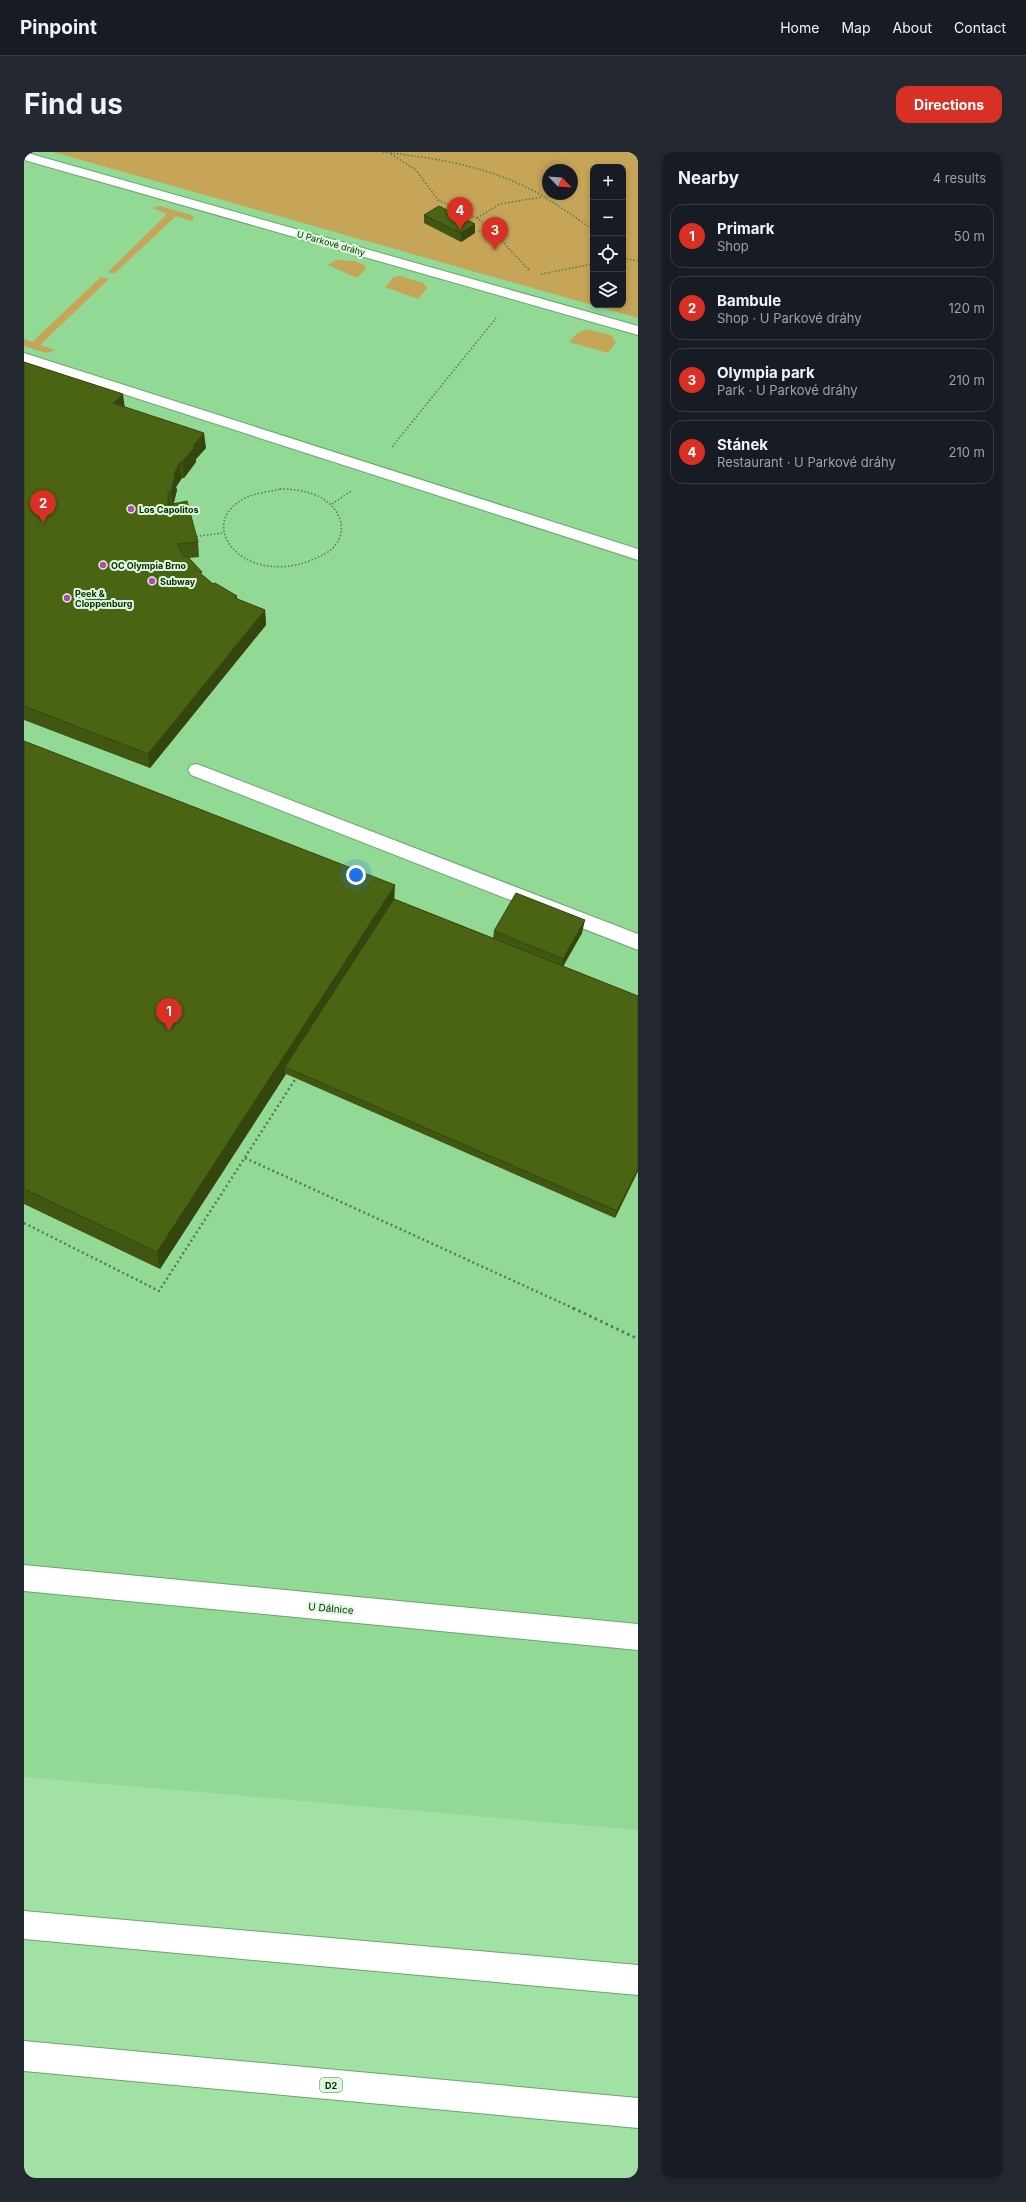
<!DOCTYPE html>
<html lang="en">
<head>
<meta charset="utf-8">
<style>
	body { margin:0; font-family:Inter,sans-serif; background:#242831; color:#f1f3f6 }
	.controls { position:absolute; right:12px; top:12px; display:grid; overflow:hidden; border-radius:8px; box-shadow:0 2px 6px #0003 }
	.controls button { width:36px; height:36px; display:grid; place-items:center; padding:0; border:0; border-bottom:1px solid #363941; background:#171b24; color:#f1f3f6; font:20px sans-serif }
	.compass { position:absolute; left:518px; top:12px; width:36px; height:36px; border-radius:50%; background:#171b24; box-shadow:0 2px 6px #0003; rotate:115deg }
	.you { position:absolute; left:332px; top:723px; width:14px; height:14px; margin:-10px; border:3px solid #fff; border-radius:50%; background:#1a73e8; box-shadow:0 0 0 6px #1a73e833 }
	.badge { display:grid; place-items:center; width:26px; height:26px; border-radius:50%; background:#d93025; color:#fff; font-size:13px; font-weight:700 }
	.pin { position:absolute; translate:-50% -33px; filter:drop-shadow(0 1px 2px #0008) }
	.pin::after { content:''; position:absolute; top:21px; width:14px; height:12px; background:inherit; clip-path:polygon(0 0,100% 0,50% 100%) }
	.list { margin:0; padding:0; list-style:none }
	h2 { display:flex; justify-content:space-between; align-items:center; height:52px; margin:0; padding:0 16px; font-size:17px }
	h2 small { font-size:13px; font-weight:400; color:#9ea1a6 }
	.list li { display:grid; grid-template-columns:26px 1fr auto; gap:12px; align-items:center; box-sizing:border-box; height:64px; margin:0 8px 8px; padding:0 8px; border:1px solid #363941; border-radius:12px }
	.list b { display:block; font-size:15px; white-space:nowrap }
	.list p { margin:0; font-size:13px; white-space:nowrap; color:#9ea1a6 }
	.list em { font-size:13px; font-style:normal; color:#9ea1a6 }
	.icon { flex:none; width:22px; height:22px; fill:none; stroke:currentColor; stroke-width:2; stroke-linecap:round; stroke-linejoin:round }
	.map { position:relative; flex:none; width:614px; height:2026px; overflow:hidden; border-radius:12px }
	header { display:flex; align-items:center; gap:24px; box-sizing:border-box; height:56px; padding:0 20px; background:#171b24; border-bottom:1px solid #363941 }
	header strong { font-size:19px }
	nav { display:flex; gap:22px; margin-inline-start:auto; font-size:14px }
	.intro { display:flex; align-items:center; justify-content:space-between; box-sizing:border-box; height:96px; padding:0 24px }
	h1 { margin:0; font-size:28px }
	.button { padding:10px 18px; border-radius:12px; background:#d93025; color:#fff; font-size:14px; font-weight:700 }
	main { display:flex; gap:24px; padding:0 24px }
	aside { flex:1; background:#171b24; border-radius:12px; box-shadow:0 2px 6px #0003 }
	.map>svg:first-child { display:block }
	.built { fill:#92d996; fill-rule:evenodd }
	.green { fill:#c6a458; fill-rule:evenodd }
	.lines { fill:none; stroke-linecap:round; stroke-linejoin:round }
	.lane-casing { stroke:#67a66b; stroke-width:2 }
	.street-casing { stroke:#67a66b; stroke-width:2 }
	.highway-casing { stroke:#67a66b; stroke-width:2 }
	.path-far2 { stroke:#517e54; stroke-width:1.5; stroke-dasharray:1.5 2; stroke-linecap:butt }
	.path-far1 { stroke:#517e54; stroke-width:2.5; stroke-dasharray:2 3; stroke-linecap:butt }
	.path { stroke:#517e54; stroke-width:3; stroke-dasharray:2.5 3.5; stroke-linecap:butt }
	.lane { fill:#fff; fill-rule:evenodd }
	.street { fill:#fff; fill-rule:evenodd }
	.highway { fill:#fff; fill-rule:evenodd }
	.wall { fill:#405611 }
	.shaded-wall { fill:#34460e }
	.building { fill:#4b6414; stroke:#34460e }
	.poi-dot { fill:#ad4bb2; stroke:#dafada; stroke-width:1.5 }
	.labels { text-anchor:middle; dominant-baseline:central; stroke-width:4; stroke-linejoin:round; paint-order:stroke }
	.far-street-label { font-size:9px; fill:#0a240d; stroke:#dafada }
	.far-poi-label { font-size:9px; font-weight:bold; fill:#0a240d; stroke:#dafada; text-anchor:start }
	.shield { fill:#dafada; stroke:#48644a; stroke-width:1 }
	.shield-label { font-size:9px; font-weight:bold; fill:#0a240d }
	.street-label { font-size:10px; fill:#0a240d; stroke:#dafada }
</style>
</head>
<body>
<header>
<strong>Pinpoint</strong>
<nav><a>Home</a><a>Map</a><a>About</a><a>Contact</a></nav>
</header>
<div class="intro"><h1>Find us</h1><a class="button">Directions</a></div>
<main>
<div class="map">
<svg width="614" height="2026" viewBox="0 0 614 2026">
	<rect width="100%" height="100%" fill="#a1e2a4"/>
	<path class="built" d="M0,0H614V1678L0,1625ZM569,15H599V153H569ZM524,18H548V42H524Z"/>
	<g class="green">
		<path d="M29,0H614V166ZM569,15H599V153H569ZM524,18H548V42H524Z"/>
		<path d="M136,54L167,63L170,66L168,69L152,64L90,122L84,120L143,62L128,56Z"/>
		<path d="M312,108L331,109L342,114L340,119L333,126L304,113Z"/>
		<path d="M376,124L399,131L403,136L394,147L361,135L370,125Z"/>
		<path d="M77,125L85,127L16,193L32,198L22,201L0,194V187L8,190Z"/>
		<path d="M562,177L587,183L592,190L584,201L545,190L552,182Z"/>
	</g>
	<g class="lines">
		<g class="lane-casing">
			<g id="lane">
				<path d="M0,201L614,397V408L0,210Z"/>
				<path d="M173,612L614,782V798L167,623L164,618L167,613Z"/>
			</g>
		</g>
		<g class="street-casing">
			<g id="street">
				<path d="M0,0L614,174V183L0,8Z"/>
				<path d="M0,1413L614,1472V1498L0,1439Z"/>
			</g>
		</g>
		<g class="highway-casing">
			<g id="highway">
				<path d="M0,1759L614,1813V1843L0,1787Z"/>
				<path d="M0,1889L614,1946V1976L0,1919Z"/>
			</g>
		</g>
		<g class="path-far2">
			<path d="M359,0C404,5 449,12 491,30C519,42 544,60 569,78"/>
			<path d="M367,2L392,18L414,48L453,66L466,76L505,118"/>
			<path d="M453,66L476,52L518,45"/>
			<path d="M455,79L466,76"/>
			<path d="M599,106L614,109"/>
			<path d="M517,122L569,112"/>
			<path d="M368,295L472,166"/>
			<path d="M256,337C267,337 278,338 289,342C312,350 328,375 309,396C303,402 294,405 285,409C272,414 259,416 244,414C207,410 178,369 221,346C231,341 245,340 256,337Z"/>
			<path d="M308,352L327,339"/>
			<path d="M169,385L198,381"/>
		</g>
		<g class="path-far1">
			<path d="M221,1006L551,1157"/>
			<path d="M0,1071L135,1139L272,926"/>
		</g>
		<path class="path" d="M549,1156L614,1187"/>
		<use href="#lane" class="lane"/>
		<use href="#street" class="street"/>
		<use href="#highway" class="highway"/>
	</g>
	<g class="wall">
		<path d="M400,63L451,72V81L437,90L400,71Z"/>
		<path d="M0,210L100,255L182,296L172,307V310L160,326H158L152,335L153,338L149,352L174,390L175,405L165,406L178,423L189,432L213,444V447L241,458L242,473L126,616L0,568Z"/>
		<path d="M0,589L370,747L469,786L470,779L558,781L539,814L614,1019L591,1066L262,922L136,1117L0,1052Z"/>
	</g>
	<g class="shaded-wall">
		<path d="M451,72V81L437,90V81Z"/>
		<path d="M99,242L101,257L89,251Z"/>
		<path d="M180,281L182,296L172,307V310L160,326L158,310L169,294Z"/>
		<path d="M156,310L158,326L152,335L153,338L149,355L147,340L150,322Z"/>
		<path d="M144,340L146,355L144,353Z"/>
		<path d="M241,458L242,473L126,616L124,602Z"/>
		<path d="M371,733L370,754L261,915V922H262L136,1117L133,1100Z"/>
		<path d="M561,768L558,781L536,820L539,807Z"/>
		<path d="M614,1017V1019L591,1066L593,1059Z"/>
	</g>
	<g class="building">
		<path d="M415,54L451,72L437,81L400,63Z"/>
		<path d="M0,210L99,242L89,251L180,281L169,294L171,295L158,310H156L150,322L151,323L147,340H144V353L163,349L174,390L153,392L160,405L163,404L178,420L176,421L189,432L191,431L213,444L211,446L241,458L124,602L0,554Z"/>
		<path d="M0,589L371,733L133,1100L0,1037Z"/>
		<path d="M492,741L561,768L539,807L470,779Z"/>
		<path d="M370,747L614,844V1017L593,1059L261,915Z"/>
	</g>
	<g class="poi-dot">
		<circle cx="107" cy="357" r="4"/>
		<circle cx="79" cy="413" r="4"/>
		<circle cx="128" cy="429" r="4"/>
		<circle cx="43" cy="446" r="4"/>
	</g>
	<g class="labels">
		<g class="far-street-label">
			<text transform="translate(307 91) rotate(16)">U Parkové dráhy</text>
		</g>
		<g class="far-poi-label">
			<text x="115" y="357">Los Capolitos</text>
			<text x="87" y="413">OC Olympia Brno</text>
			<text x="136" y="429">Subway</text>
			<text x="51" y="441">Peek &amp;<tspan x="51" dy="10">Cloppenburg</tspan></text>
		</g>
		<rect class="shield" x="296" y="1926" width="22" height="14" rx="3"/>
		<g class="shield-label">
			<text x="307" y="1933">D2</text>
		</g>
		<g class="street-label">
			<text transform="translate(307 1456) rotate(5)">U Dálnice</text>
		</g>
	</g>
</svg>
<div class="controls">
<button>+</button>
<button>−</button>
<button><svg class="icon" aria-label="locate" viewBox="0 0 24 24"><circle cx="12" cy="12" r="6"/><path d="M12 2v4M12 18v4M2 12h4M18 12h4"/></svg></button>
<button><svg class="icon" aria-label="layers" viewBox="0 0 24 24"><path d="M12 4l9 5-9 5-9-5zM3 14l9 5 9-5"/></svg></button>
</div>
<svg class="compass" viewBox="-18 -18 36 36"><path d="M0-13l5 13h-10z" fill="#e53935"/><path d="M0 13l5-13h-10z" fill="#9ea1a6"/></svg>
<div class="you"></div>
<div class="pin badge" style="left:145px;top:879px">1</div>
<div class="pin badge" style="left:19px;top:371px">2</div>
<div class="pin badge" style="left:471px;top:98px">3</div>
<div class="pin badge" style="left:436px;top:78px">4</div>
</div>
<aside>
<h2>Nearby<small>4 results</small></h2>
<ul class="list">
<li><span class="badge">1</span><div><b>Primark</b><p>Shop</p></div><em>50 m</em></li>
<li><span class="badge">2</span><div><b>Bambule</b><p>Shop · U Parkové dráhy</p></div><em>120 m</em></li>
<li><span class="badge">3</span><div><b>Olympia park</b><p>Park · U Parkové dráhy</p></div><em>210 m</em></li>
<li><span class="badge">4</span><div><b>Stánek</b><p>Restaurant · U Parkové dráhy</p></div><em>210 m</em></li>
</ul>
</aside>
</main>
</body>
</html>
